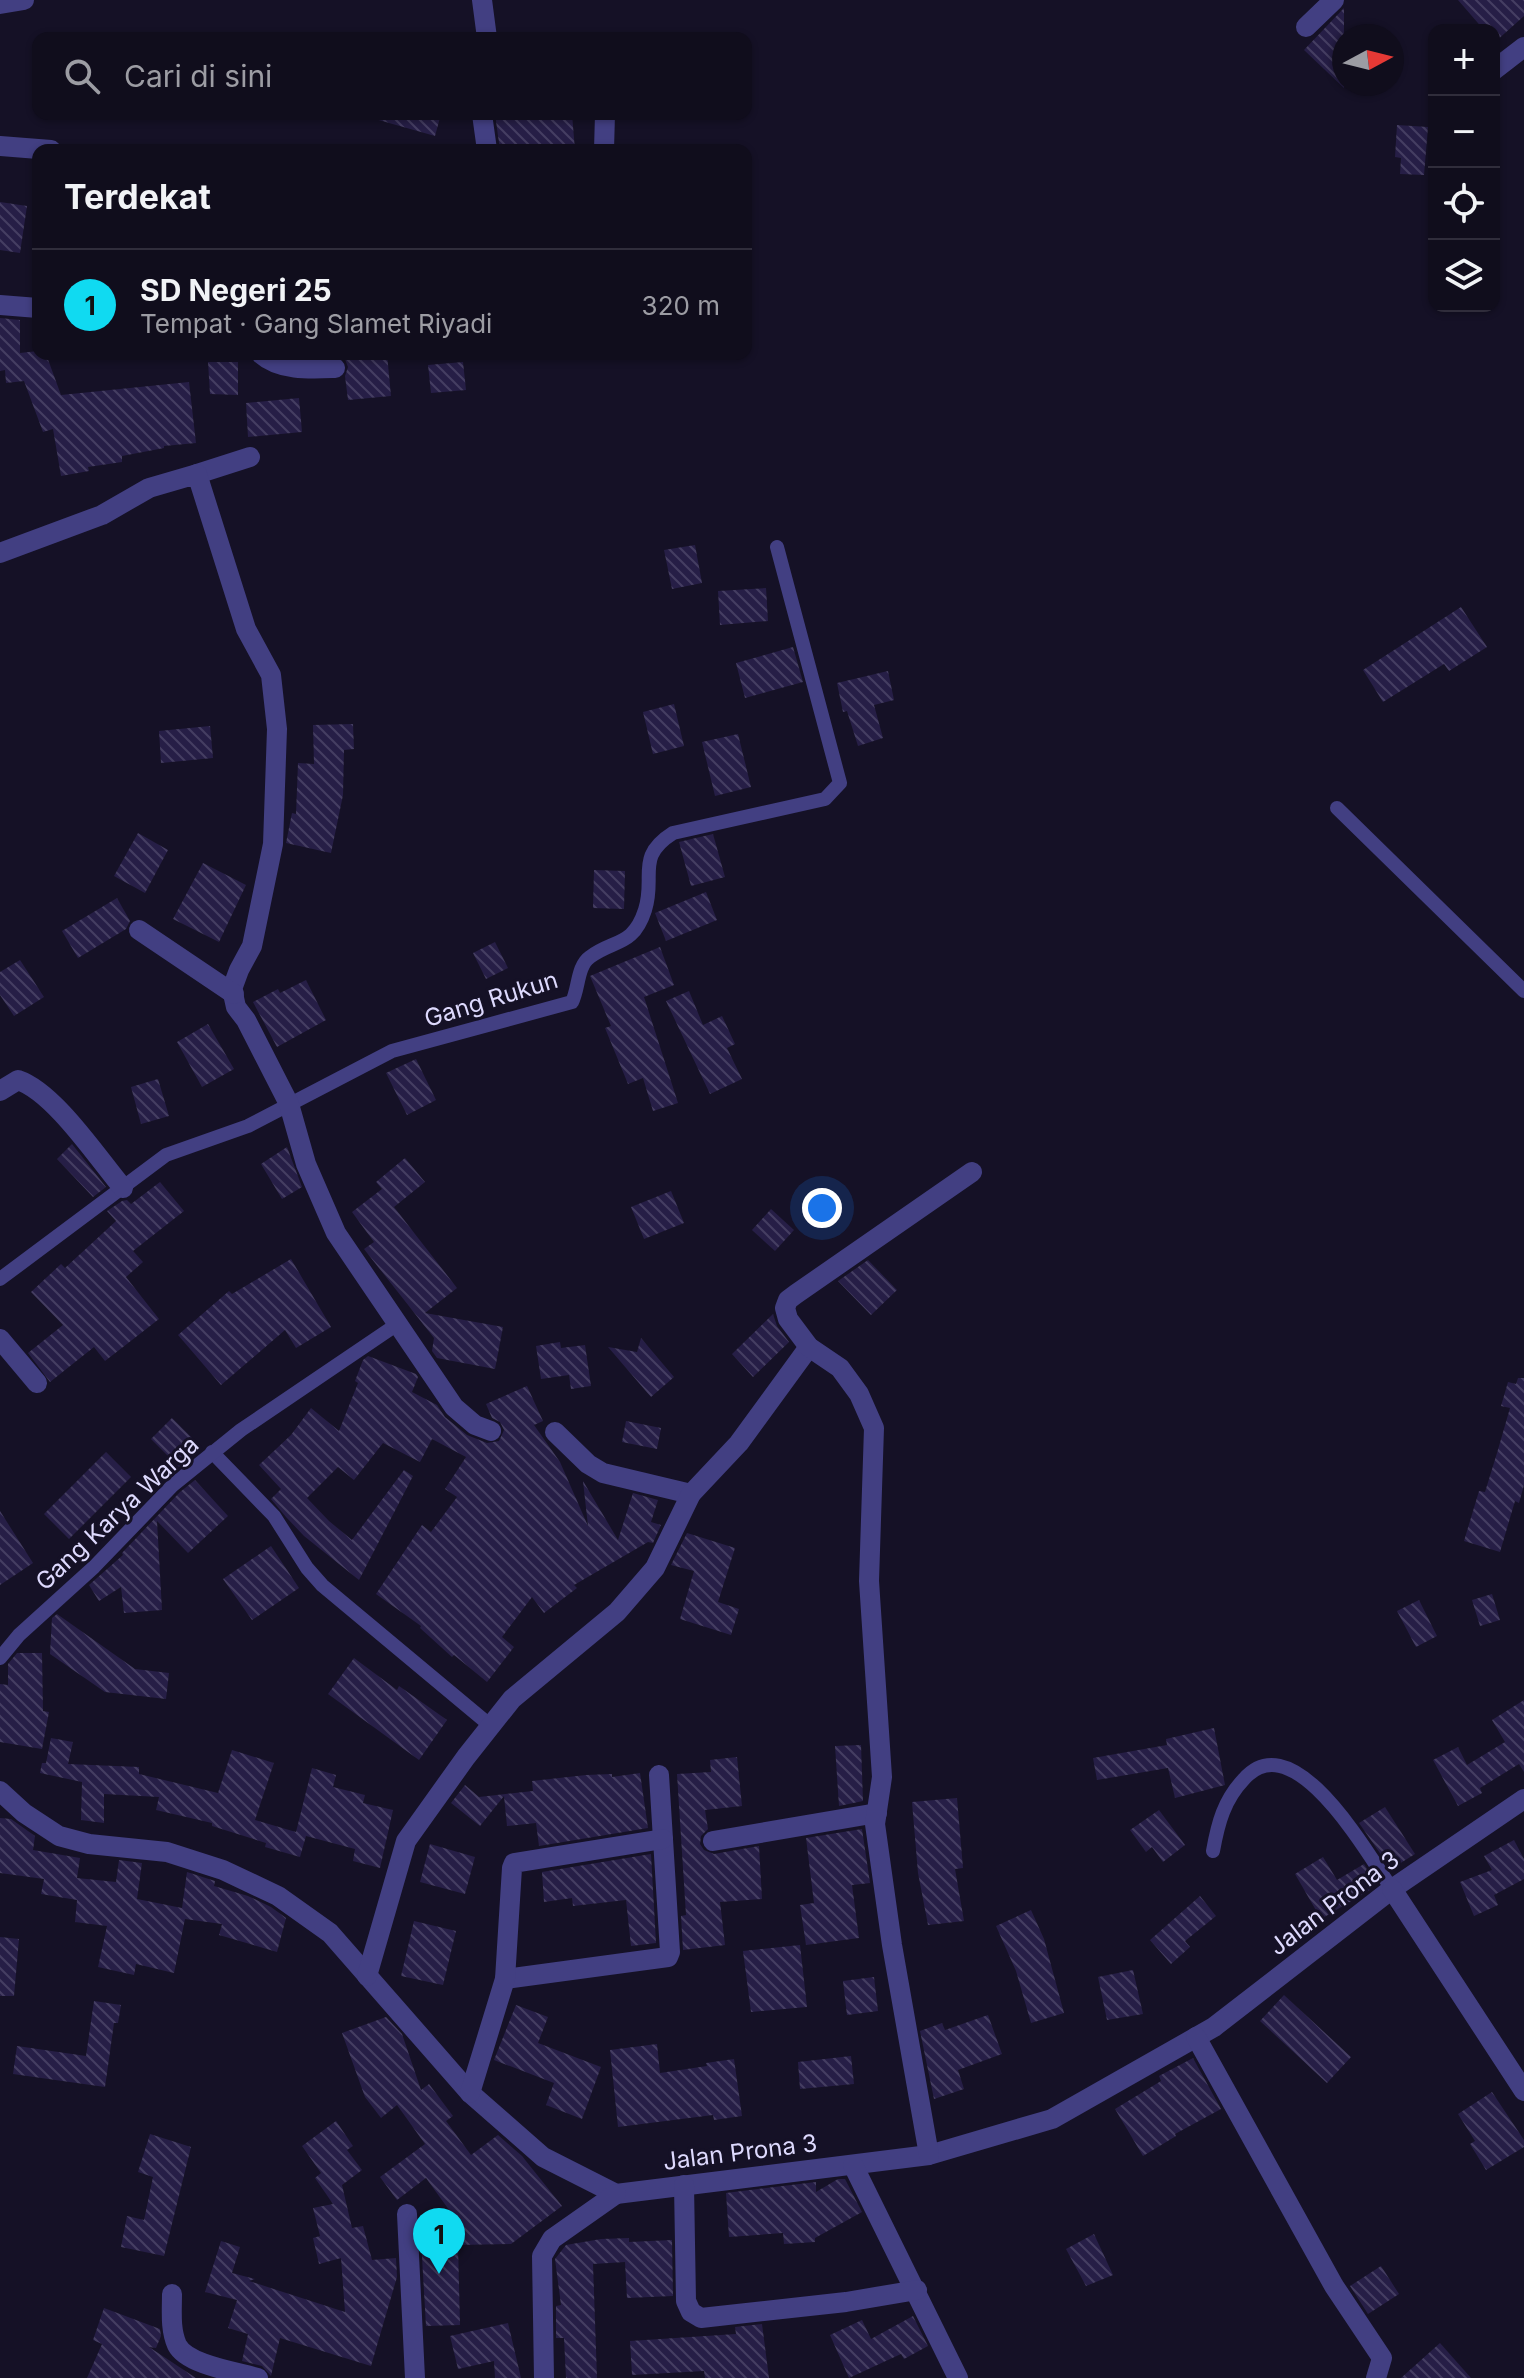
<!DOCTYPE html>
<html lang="id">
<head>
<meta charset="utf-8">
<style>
	body { margin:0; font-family:Inter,sans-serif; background:#191625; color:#f1f3f6 }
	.controls { position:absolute; right:24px; top:24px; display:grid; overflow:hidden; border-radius:16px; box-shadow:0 2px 6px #0004 }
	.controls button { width:72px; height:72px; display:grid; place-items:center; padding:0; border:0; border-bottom:2px solid #302d3b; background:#100d1c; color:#f1f3f6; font:40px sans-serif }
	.compass { position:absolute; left:1332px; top:24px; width:72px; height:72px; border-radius:50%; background:#100d1c; box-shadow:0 2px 6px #0004; rotate:83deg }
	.you { position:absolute; left:822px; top:1208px; width:28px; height:28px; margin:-20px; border:6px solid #fff; border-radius:50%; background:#1a73e8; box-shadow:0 0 0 12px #1a73e833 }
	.badge { display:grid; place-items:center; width:52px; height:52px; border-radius:50%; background:#10daf1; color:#111; font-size:26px; font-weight:700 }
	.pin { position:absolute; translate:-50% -66px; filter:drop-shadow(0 2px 4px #0008) }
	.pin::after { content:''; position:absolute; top:42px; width:28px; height:24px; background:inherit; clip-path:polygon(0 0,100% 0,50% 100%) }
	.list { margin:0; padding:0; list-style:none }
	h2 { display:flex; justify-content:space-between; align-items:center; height:104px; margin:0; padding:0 32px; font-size:34px }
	h2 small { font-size:26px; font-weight:400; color:#9c9ca3 }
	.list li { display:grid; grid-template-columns:52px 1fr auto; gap:24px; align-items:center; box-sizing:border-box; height:112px; padding:0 32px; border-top:2px solid #302d3b }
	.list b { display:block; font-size:30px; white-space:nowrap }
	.list p { margin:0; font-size:26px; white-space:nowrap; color:#9c9ca3 }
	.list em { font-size:26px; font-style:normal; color:#9c9ca3 }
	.icon { flex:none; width:44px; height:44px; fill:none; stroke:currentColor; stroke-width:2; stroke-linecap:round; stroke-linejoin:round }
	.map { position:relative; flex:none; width:1524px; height:2378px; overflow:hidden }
	.search { position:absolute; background:#100d1c; box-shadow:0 2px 6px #0004; left:32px; top:32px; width:720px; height:88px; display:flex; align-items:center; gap:20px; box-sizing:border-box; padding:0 28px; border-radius:16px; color:#9c9ca3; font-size:30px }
	.panel { position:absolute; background:#100d1c; box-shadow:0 2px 6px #0004; left:32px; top:144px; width:720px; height:216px; border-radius:16px }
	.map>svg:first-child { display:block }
	.building { fill:url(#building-back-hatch) }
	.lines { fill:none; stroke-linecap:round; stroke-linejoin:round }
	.service { stroke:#423f82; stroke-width:14 }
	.minor { stroke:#423f82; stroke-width:20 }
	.labels { text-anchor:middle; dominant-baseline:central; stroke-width:6; stroke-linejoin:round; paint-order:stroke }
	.street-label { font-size:24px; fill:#ddd9fd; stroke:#151126 }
</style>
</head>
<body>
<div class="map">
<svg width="1524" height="2378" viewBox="0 0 1524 2378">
	<defs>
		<pattern id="building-back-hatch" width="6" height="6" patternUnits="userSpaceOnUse" patternTransform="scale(2)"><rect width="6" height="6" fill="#261e46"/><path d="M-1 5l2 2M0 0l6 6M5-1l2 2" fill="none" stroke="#453e62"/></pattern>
	</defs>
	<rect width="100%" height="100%" fill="#151126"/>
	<g class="building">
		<path d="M1458,0H1524V16L1495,42L1494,30H1484Z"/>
		<path d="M1344,8V88L1304,50Z"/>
		<path d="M376,114H441L435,136L375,119Z"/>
		<path d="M495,114H572L575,150H500Z"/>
		<path d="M1397,125L1428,127L1424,175L1400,174L1401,158L1395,157Z"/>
		<path d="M0,202L27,206L20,253L0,250Z"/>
		<path d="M0,318L20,320V353L38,351V354H46L61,395L189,382L196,443L164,446V448L122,456V462L88,467L89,471L61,476L53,429L43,432L24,381L6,383L5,370L0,371Z"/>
		<path d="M343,354H387L391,396L348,400L345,376L348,367Z"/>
		<path d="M208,362H238V395L210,394Z"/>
		<path d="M463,362L466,390L431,393L428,365Z"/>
		<path d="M299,398L302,432L248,437L246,403Z"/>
		<path d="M695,545L702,583L672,589L664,550Z"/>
		<path d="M766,588L768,621L720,625L718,591Z"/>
		<path d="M1461,607L1487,647L1449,671L1444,664L1383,702L1363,670Z"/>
		<path d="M793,647L803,682L745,698L736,663Z"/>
		<path d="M888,671L894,700L874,705L883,738L858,746L847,711L843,712L837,683Z"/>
		<path d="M674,704L684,746L653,754L643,712Z"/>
		<path d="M353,724L354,749L344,750L343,795L331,853L286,843L292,813L296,814L298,763L314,764L313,725Z"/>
		<path d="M210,726L213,758L161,763L159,731Z"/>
		<path d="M738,734L751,787L715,796L702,742Z"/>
		<path d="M138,833L168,850L145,893L114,876Z"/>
		<path d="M713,834L725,877L691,886L679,842Z"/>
		<path d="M203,863L246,885L219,942L173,919Z"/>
		<path d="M594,870L625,871L624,909L593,908Z"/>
		<path d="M706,892L717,920L666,941L655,913Z"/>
		<path d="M117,898L130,921L126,929L78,958L62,931Z"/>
		<path d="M495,942L508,968L486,979L473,953Z"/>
		<path d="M660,947L674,985L644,997L678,1103L653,1111L643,1078L628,1084L605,1028L611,1026L590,976Z"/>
		<path d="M20,960L44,997L14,1016L0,995V972Z"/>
		<path d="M306,980L326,1020L277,1047L253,1002L278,989L280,993Z"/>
		<path d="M689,991L703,1025L722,1016L735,1044L727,1048L742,1079L710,1094L666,1001Z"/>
		<path d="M208,1024L234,1069L202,1087L177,1042Z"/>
		<path d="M416,1059L436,1100L407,1115L386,1073Z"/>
		<path d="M158,1079L169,1116L141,1124L131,1087Z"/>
		<path d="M72,1144L106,1187L93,1197L57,1159Z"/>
		<path d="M287,1147L302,1187L282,1199L261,1164Z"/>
		<path d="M405,1158L425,1182L394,1207L457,1288L425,1313L503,1327L495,1369L437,1358L432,1351L434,1338L364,1249L374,1242L352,1212L382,1189L376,1182Z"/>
		<path d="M160,1182L184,1211L133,1251L143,1262L126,1277L159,1319L105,1361L94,1347L50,1382L28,1353L63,1325L31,1292L61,1264L65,1268L116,1221L107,1211L122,1201L127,1200L131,1204Z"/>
		<path d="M671,1191L684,1223L644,1239L631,1207Z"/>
		<path d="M771,1209L794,1230L775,1251L752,1230Z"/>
		<path d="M291,1259L331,1327L296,1348L285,1330L221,1385L178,1335L229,1291L232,1294Z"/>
		<path d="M868,1260L897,1290L871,1315L838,1281Z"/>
		<path d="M773,1314L777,1326L789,1342L753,1377L732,1354Z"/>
		<path d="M641,1338L674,1377L651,1397L608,1347L637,1352Z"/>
		<path d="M560,1342L561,1348L585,1345L591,1386L571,1389L569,1375L541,1379L536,1346Z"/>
		<path d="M368,1356L416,1374L418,1377L412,1392L437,1405L445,1417L467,1435L487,1443L499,1441L504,1430L500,1422L492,1418L486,1404L527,1386L543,1421L534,1425L560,1462L588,1526L583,1481L618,1540L633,1493L658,1500L651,1522L661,1525L653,1543L648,1542L574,1585L577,1588L544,1613L532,1597L502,1637L514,1647L487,1682L454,1655L452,1657L420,1628L421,1626L376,1594L422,1525L431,1532L457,1497L445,1489L466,1457L432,1439L420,1462L383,1443L354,1480L338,1467L307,1498L329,1521L352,1540L404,1470L413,1476L359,1580L304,1536L286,1517L271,1499L281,1489L259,1465L291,1435L311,1408L339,1431L358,1383L355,1381L363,1360Z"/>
		<path d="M1518,1378H1524V1485L1519,1503L1515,1501L1500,1552L1464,1541L1479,1491L1485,1492L1497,1453L1510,1408L1501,1406L1508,1382L1516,1384Z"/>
		<path d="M172,1418L201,1447L179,1467L151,1439Z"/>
		<path d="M626,1421L661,1428L657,1449L622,1442Z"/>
		<path d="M106,1452L131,1477L69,1539L44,1514Z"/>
		<path d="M195,1480L228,1516L188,1553L157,1521L162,1610L124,1613L121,1587L99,1601L89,1585L123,1555L122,1553L180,1492Z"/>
		<path d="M0,1511L33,1563L0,1585Z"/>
		<path d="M687,1533L735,1548L718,1602L739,1609L731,1635L680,1619L694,1571L671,1565Z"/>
		<path d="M271,1546L299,1588L252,1620L223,1579Z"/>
		<path d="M1492,1594L1500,1620L1480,1626L1472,1600Z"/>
		<path d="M1419,1600L1437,1636L1416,1647L1397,1611Z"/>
		<path d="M57,1614L135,1669L169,1673L166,1699L105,1692L50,1654L52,1618Z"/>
		<path d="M17,1653H42L43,1711L49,1712L42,1749L0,1742V1684L8,1685V1664Z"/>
		<path d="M354,1658L397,1690L399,1686L447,1720L419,1760L328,1694Z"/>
		<path d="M1524,1700V1772L1519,1764L1480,1788L1482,1793L1458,1806L1433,1760L1458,1747L1467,1765L1505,1742L1492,1720Z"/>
		<path d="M1214,1728L1225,1785L1175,1798L1168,1768L1097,1780L1093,1758L1167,1745L1166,1739Z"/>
		<path d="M51,1738L73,1742L68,1764L139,1767V1774L218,1793L232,1750L274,1763L255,1820L296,1832L312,1768L336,1775L333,1787L365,1795L363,1803L393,1810L380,1868L353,1861L355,1849L306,1836L300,1857L265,1847L266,1843L212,1826V1823L156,1810L159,1797L104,1794V1823L81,1820L82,1782L40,1773L42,1763H46Z"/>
		<path d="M861,1745L863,1801L839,1806L835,1746Z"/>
		<path d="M737,1757L742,1806L705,1810L708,1829L701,1836L700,1844L704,1850L714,1854L759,1846L762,1899L720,1902L725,1945L683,1950L681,1916L686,1915L677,1774L711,1772L710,1760Z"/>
		<path d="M640,1773L648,1828L539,1846L536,1823L507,1826L504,1796L480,1826L451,1803L465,1785L479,1797L533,1791L532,1781L586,1775L612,1774V1777Z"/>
		<path d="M957,1798L963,1868L955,1869L964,1921L928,1925L918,1873L912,1802Z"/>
		<path d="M1385,1807L1415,1854L1391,1869L1359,1823Z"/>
		<path d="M1159,1810L1185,1845L1163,1862L1152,1847L1146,1852L1130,1830Z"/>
		<path d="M0,1818L11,1819L35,1836L33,1850L80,1858L77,1878L116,1882L119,1860L142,1863L137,1899L182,1908L187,1872L215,1881L214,1886L248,1896L271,1907L286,1918L277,1952L219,1935L222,1924L185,1919L174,1973L136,1964L134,1975L98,1967L107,1926L75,1922L77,1900L41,1894L44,1879L0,1873Z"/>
		<path d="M862,1829L870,1883L852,1885L859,1938L806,1945L800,1905L814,1903L806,1838Z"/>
		<path d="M1514,1840L1524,1859V1879L1494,1895L1498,1905L1474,1916L1460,1882L1492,1870L1484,1856Z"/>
		<path d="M430,1844L475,1857L465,1894L420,1882Z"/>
		<path d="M651,1854L656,1943L631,1946L626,1900L573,1906L572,1898L544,1902L542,1872Z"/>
		<path d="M1323,1857L1337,1880L1364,1864L1374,1880L1368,1884L1370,1890L1321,1919L1295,1874Z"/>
		<path d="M1200,1896L1216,1916L1185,1941L1190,1947L1171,1964L1150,1940Z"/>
		<path d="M1031,1910L1044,1939L1064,2013L1031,2023L1016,1971L996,1926Z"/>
		<path d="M414,1921L456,1931L443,1985L401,1976Z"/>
		<path d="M0,1937L19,1939L14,1996H0Z"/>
		<path d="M800,1945L807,2007L751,2012L743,1951Z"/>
		<path d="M1133,1970L1143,2014L1107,2020L1098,1977Z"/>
		<path d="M874,1977L878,2011L847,2015L843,1981Z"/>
		<path d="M1284,1995L1351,2057L1327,2083L1260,2021Z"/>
		<path d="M94,2001L121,2005L118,2023H114L105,2087L13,2074L17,2046L86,2056Z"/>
		<path d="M516,2005L548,2017L538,2043L601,2067L582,2119L546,2105L554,2083L494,2060Z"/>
		<path d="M988,2015L1002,2054L958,2070L964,2089L934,2099L920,2031L942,2023L945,2030Z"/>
		<path d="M386,2017L402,2034L421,2090L429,2084L453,2116L446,2121L471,2155L498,2135L522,2156L562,2206L511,2244L458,2245L460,2325L426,2326L420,2222L457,2221L426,2178L397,2200L380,2177L425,2144L397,2105L381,2118L365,2097L342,2033Z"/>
		<path d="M657,2044L660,2073L707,2066L706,2063L734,2059L742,2116L714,2120L713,2115L618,2127L610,2050Z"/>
		<path d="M851,2056L854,2084L800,2089L798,2062Z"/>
		<path d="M1193,2058L1221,2109L1175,2134L1176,2136L1143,2156L1115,2109L1161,2081L1159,2076Z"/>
		<path d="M1492,2092L1524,2140V2147L1486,2170L1470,2144L1475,2141L1458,2114Z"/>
		<path d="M336,2121L353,2146L347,2150L362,2170L342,2185L352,2228L363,2226L372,2260L396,2258L397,2277L371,2366L280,2338L271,2376L262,2366L242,2361L248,2334L228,2328L237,2300L205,2292L221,2241L240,2247L232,2273L255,2279L249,2281L345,2312L341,2258L319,2264L313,2238L320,2236L313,2208L333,2204L315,2178L321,2173L302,2146Z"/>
		<path d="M150,2134L191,2147L164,2256L121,2247L127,2216L144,2220L153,2177L138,2172Z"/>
		<path d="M838,2179H845L862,2212L815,2238V2242L784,2244L783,2233L729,2237L726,2193L816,2182V2192Z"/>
		<path d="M1094,2234L1113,2275L1086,2286L1066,2249Z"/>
		<path d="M629,2238V2242L672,2240L673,2296L627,2298L625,2262L593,2264L597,2378H566L564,2338H556V2306L561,2305L555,2259L566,2245L601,2239Z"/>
		<path d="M1381,2266L1399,2294L1368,2314L1350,2286Z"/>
		<path d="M104,2308L160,2329L161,2336L156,2348L149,2347L196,2378H87L102,2344L93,2340Z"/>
		<path d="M913,2316L928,2346L904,2359L901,2354L849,2378L830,2335L862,2320L871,2339Z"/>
		<path d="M508,2323L521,2378H495L494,2361L458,2369L450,2336Z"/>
		<path d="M762,2324L769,2378H705L704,2371L632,2375L630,2341L736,2334L735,2327Z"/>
		<path d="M1440,2343L1471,2378H1401Z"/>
	</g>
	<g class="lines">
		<g class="service">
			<path d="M1337,808L1524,991"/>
			<path d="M0,1279L166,1155L248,1126L392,1051L572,1002C579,988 577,966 590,957C614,939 633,947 645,910C656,876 635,857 673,833L825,799L840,783L777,547"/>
			<path d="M212,1452L274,1516L307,1568L322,1585L491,1726"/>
			<path d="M0,1658L19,1635L94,1567L173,1485L241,1430L399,1323"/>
			<path d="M1213,1851C1218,1823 1224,1800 1244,1779C1294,1722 1368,1855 1392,1889"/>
		</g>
		<g class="minor">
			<path d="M482,0L487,38"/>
			<path d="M0,4L24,0"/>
			<path d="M1306,27L1334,0"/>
			<path d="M1494,70L1524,47"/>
			<path d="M482,114L487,150"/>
			<path d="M0,146L51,150"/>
			<path d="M604,150L605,114"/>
			<path d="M0,305L38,308"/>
			<path d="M261,354C280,371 311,369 335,368"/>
			<path d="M197,474L250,457"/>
			<path d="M0,553L102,515L149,488L197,474L246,629L271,675L277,729L273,844L252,946L239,970L232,989L236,1007L246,1020L289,1104L306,1164L336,1233L454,1407L475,1425L491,1431"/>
			<path d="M139,930L234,994"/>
			<path d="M0,1091L18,1080C54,1092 97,1157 123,1188"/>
			<path d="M0,1339L37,1383"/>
			<path d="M555,1432L588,1464L603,1473L691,1494"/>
			<path d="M0,1791L24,1813L59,1836L89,1844L167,1852L223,1870L278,1896L330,1933L470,2093L543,2157L616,2194L929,2155L1052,2119L1214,2027L1392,1889L1524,1799"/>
			<path d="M713,1841L877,1813"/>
			<path d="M1392,1889L1524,2091"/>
			<path d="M367,1976L406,1841L466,1757L512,1699L617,1612L655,1568L691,1494L739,1443L809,1347"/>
			<path d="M505,1979L668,1957L670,1952L659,1775"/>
			<path d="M1196,2037L1334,2286L1382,2358L1376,2378"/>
			<path d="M470,2093L505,1979L512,1868L514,1863L663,1839"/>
			<path d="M929,2155L892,1945L875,1824L882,1777L869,1581L874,1428L859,1394L840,1368L809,1347L788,1319L785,1308L788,1300L796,1294L972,1172"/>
			<path d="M853,2165L958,2378"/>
			<path d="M684,2185L686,2301L691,2312L701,2318L846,2302L917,2290"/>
			<path d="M407,2214L415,2378"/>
			<path d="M172,2294C172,2311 170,2329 177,2345C187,2365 237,2372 258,2378"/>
			<path d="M544,2378L542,2256L552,2239L616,2194"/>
		</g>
	</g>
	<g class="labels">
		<g class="street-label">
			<text transform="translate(491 999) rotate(-17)">Gang Rukun</text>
			<text transform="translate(117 1513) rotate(-43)">Gang Karya Warga</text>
			<text transform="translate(1334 1903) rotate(-37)">Jalan Prona 3</text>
			<text transform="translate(740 2152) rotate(-7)">Jalan Prona 3</text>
		</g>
	</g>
</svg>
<div class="controls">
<button>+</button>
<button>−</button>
<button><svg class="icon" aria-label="locate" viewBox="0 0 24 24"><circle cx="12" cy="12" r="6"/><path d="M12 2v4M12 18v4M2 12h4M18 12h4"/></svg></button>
<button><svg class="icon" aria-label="layers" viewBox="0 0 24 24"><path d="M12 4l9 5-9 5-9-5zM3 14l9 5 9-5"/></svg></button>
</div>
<svg class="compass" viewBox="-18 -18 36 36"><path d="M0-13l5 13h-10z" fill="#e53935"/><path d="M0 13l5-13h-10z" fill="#9c9ca3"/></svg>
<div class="you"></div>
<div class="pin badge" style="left:439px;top:2274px">1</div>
<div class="search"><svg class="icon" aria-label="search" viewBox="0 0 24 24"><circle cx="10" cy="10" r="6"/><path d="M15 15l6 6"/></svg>Cari di sini</div>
<section class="panel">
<h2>Terdekat<small></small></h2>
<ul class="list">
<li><span class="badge">1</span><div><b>SD Negeri 25</b><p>Tempat · Gang Slamet Riyadi</p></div><em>320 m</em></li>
</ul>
</section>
</div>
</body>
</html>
